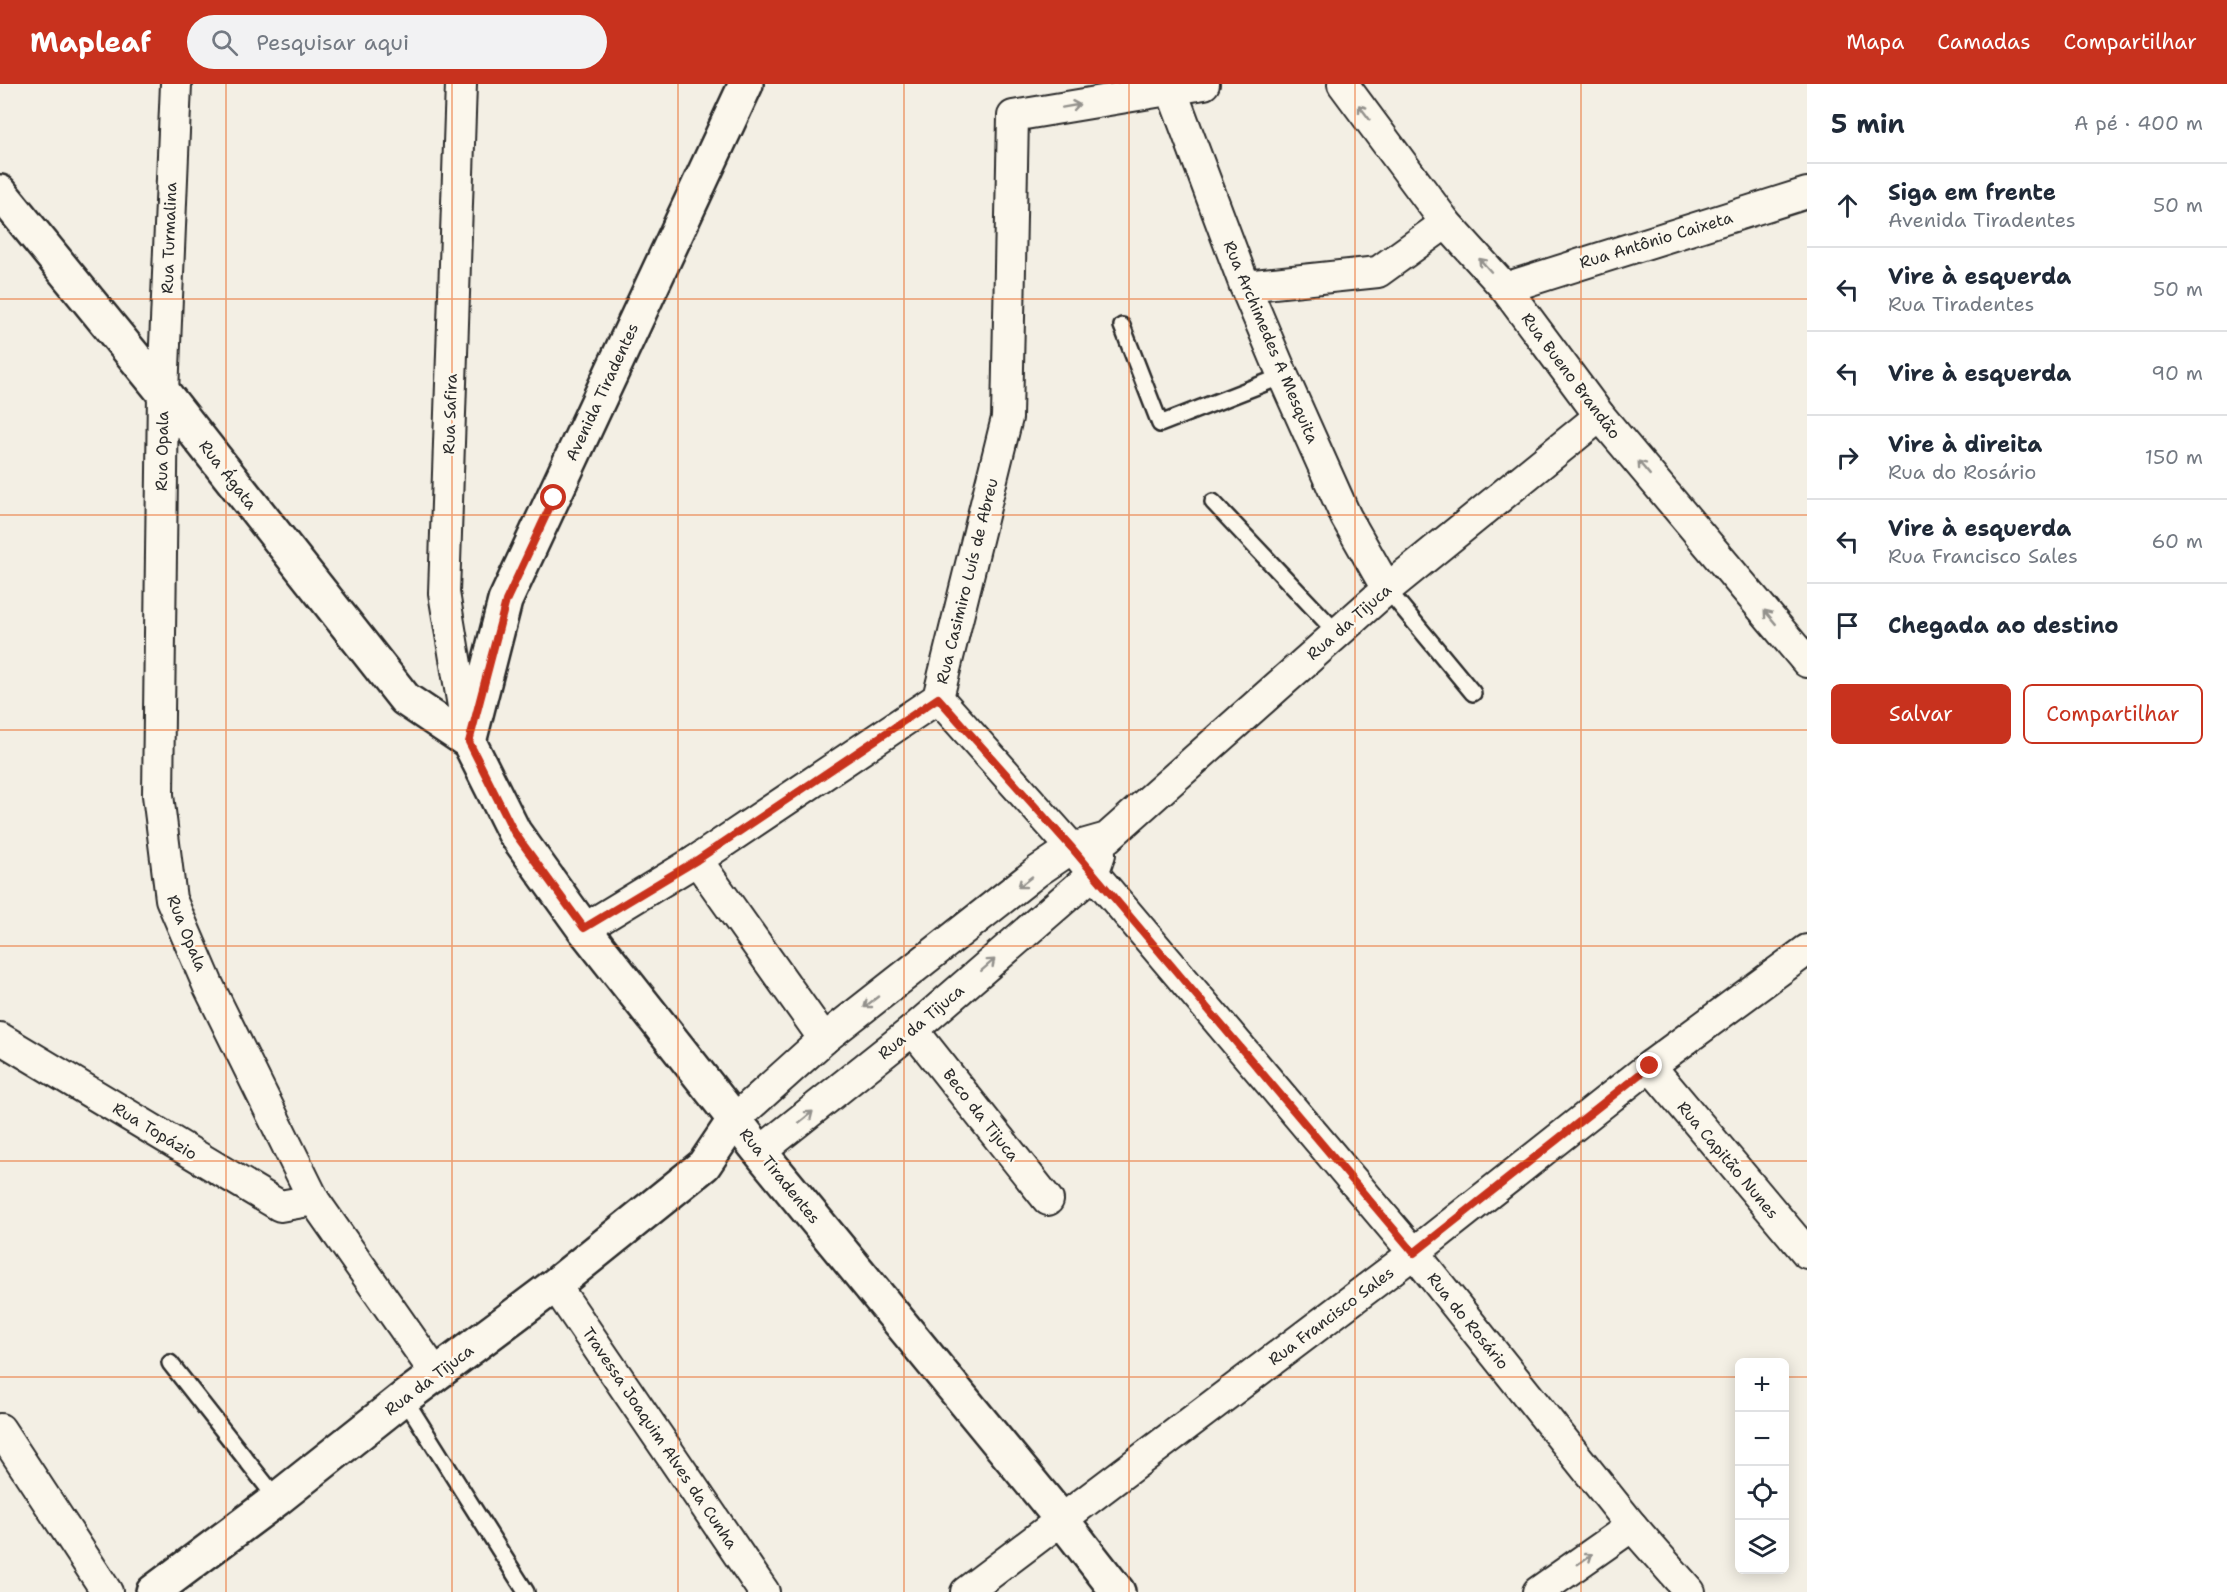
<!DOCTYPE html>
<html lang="pt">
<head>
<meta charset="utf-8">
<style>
	body { margin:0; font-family:"Shantell Sans",sans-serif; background:#f2f2f3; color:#1f2937 }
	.controls { position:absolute; right:18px; bottom:18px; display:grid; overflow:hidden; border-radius:9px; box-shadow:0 3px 15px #0003 }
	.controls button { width:54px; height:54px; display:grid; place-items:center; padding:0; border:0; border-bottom:2px solid #e0e1e3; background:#fff; color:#1f2937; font:30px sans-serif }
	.stop { position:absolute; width:18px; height:18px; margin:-14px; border:4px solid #c8321e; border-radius:50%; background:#fff }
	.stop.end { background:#c8321e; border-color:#fff; box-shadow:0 2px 6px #0008 }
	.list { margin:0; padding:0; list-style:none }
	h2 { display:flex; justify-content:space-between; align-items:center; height:78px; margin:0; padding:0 24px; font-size:26px }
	h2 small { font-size:20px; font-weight:400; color:#747a83 }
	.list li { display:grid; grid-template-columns:39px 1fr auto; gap:18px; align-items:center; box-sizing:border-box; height:84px; padding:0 24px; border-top:2px solid #e0e1e3 }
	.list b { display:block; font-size:22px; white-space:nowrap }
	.list p { margin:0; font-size:20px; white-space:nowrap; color:#747a83 }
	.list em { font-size:20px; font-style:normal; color:#747a83 }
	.actions { display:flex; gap:12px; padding:18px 24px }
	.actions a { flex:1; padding:14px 0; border:2px solid #c8321e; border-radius:9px; text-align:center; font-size:21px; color:#c8321e }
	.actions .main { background:#c8321e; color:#fff }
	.icon { flex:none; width:33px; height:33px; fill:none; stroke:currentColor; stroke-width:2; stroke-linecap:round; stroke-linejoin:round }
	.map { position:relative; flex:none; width:1807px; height:1508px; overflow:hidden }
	header { display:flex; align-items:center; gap:36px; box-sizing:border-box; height:84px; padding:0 30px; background:#c8321e; color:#fff }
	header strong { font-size:28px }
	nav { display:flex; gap:33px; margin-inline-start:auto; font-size:21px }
	.search { width:420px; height:54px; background:#f2f2f3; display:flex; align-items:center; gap:15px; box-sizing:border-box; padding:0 21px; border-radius:33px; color:#747a83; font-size:22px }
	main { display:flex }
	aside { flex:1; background:#fff }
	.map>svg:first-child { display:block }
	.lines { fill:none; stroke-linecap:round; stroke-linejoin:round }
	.lane-casing { stroke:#2b2b2b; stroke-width:20 }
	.street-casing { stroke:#2b2b2b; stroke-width:34 }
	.secondary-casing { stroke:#2b2b2b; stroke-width:38 }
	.lane { stroke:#fbf7ec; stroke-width:15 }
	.street { stroke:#fbf7ec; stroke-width:30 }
	.secondary { stroke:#fbf7ec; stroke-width:33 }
	.oneway { stroke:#93918c }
	.route { stroke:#c8321e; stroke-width:8 }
	.grid { fill:none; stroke:#e8590c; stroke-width:1.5; stroke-opacity:0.55 }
	.labels { text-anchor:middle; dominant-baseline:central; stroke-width:5; stroke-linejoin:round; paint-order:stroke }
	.street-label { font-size:16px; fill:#2b2b2b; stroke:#fbf7ec }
</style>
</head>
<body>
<header>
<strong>Mapleaf</strong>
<div class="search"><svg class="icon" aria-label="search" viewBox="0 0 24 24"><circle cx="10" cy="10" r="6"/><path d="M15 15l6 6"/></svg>Pesquisar aqui</div>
<nav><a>Mapa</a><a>Camadas</a><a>Compartilhar</a></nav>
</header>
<main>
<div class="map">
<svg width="1807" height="1508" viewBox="0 0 1807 1508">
	<rect width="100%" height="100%" fill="#f3efe4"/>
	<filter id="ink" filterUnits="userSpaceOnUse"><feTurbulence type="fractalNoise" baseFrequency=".0167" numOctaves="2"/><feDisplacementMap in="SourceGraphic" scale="12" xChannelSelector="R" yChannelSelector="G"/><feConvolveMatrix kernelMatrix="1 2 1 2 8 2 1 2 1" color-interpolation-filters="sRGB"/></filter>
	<g filter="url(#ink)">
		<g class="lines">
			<g class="lane-casing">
				<g id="lane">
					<path d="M1122,242L1160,340L1283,292"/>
					<path d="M1213,418L1336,548"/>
					<path d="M1387,505L1473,609"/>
					<path d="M170,1279L277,1415"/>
					<path d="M404,1314L526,1508"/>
				</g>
			</g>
			<g class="street-casing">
				<g id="street">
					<path d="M176,0L163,308L158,711L171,815L208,901L314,1116L436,1290"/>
					<path d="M461,0L444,509L469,658"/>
					<path d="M1343,0L1446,139L1505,204L1600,332L1807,578"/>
					<path d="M1171,5L1245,202L1283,292L1346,433L1387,505"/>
					<path d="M1245,202L1378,188L1446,139"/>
					<path d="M1505,204L1807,109"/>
					<path d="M938,614L1072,764L1414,1169L1632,1442L1690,1508"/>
					<path d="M697,776L824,955"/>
					<path d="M584,845L697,776L938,614L1007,334L1013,32L1204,0"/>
					<path d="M913,946L1048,1116"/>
					<path d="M0,954L280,1122L314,1116"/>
					<path d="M1650,982L1807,1169"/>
					<path d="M735,1035L824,955L1038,787L1072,764L1107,754L1387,505L1600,332"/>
					<path d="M760,1068L913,946L1093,790L1100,770"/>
					<path d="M555,1201L764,1508"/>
					<path d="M0,1345L107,1508"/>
					<path d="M966,1508L1414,1169L1650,982L1807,866"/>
					<path d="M1538,1508L1632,1442"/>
				</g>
			</g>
			<g class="secondary-casing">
				<g id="secondary">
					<path d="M0,108L163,308L405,615L469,658L514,748L584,845L760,1068L1062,1436L1118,1508"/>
					<path d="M469,658L505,517L746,0"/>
					<path d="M153,1508L277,1415L404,1314L555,1201L704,1081L735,1035"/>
				</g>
			</g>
			<use href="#lane" class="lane"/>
			<use href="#street" class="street"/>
			<use href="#secondary" class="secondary"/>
		</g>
		<defs><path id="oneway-shaft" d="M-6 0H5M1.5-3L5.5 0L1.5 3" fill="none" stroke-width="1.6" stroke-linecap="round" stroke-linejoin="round" transform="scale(1.5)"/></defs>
		<g class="oneway">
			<use href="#oneway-shaft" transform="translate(1071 22) rotate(-10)"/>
			<use href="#oneway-shaft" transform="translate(1364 28) rotate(-127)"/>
			<use href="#oneway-shaft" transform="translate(1485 181) rotate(-132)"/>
			<use href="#oneway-shaft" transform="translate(1644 384) rotate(-130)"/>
			<use href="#oneway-shaft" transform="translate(1770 533) rotate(-130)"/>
			<use href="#oneway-shaft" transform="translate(1025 798) rotate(142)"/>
			<use href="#oneway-shaft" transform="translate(988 881) rotate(-41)"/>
			<use href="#oneway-shaft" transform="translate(871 918) rotate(142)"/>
			<use href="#oneway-shaft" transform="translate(806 1033) rotate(-39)"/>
			<use href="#oneway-shaft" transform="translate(1585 1475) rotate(-35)"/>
		</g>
	</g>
	<g class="lines" filter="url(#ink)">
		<path class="route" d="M554,414L506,517L469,658L514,748L584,844L697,776L938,614L1072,764L1414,1169L1650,982"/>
	</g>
	<path class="grid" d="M226,0V1508M452,0V1508M678,0V1508M904,0V1508M1129,0V1508M1355,0V1508M1581,0V1508M0,215H1807M0,431H1807M0,646H1807M0,862H1807M0,1077H1807M0,1293H1740M1784,1293H1807"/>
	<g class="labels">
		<g class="street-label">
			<text transform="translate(169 154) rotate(-88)">Rua Turmalina</text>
			<text transform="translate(1656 156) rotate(-17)">Rua Antônio Caixeta</text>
			<text transform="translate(1271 258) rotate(67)">Rua Archimedes A Mesquita</text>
			<text transform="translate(1571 292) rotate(53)">Rua Bueno Brandão</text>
			<text transform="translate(602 308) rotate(-65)">Avenida Tiradentes</text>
			<text transform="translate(450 330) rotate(-88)">Rua Safira</text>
			<text transform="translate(162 367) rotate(-89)">Rua Opala</text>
			<text transform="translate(228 391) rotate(52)">Rua Ágata</text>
			<text transform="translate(967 497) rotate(-76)">Rua Casimiro Luís de Abreu</text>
			<text transform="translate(1349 538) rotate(-41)">Rua da Tijuca</text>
			<text transform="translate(187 849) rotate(68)">Rua Opala</text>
			<text transform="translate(921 938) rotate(-40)">Rua da Tijuca</text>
			<text transform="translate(981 1031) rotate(52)">Beco da Tijuca</text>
			<text transform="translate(155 1047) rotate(31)">Rua Topázio</text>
			<text transform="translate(1728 1076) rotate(50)">Rua Capitão Nunes</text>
			<text transform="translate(780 1092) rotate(51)">Rua Tiradentes</text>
			<text transform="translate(1331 1232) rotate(-37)">Rua Francisco Sales</text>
			<text transform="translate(1468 1237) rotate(51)">Rua do Rosário</text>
			<text transform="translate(429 1296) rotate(-37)">Rua da Tijuca</text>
			<text transform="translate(660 1354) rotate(56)">Travessa Joaquim Alves da Cunha</text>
		</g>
	</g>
</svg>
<div class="controls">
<button>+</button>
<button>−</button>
<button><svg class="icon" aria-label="locate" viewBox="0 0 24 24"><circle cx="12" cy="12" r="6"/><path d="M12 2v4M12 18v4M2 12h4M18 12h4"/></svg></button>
<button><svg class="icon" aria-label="layers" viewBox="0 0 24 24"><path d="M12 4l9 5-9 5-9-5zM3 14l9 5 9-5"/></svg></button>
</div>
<div class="stop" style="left:554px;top:414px"></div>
<div class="stop end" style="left:1650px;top:982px"></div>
</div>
<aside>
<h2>5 min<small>A pé · 400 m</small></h2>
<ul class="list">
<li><svg class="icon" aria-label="ahead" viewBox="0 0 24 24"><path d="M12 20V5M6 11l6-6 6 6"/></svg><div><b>Siga em frente</b><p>Avenida Tiradentes</p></div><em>50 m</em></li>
<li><svg class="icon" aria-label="left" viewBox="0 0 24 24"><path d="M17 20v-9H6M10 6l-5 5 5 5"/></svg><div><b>Vire à esquerda</b><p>Rua Tiradentes</p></div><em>50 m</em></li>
<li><svg class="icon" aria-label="left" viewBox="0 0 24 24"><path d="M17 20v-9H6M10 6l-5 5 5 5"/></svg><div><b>Vire à esquerda</b></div><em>90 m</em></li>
<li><svg class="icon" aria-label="right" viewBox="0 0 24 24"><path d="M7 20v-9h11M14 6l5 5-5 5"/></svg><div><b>Vire à direita</b><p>Rua do Rosário</p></div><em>150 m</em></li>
<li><svg class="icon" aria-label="left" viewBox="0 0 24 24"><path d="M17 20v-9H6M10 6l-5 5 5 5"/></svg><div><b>Vire à esquerda</b><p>Rua Francisco Sales</p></div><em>60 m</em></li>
<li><svg class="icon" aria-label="arrive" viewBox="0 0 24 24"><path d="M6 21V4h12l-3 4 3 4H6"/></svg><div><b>Chegada ao destino</b></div></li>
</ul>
<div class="actions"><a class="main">Salvar</a><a>Compartilhar</a></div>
</aside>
</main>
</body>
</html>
